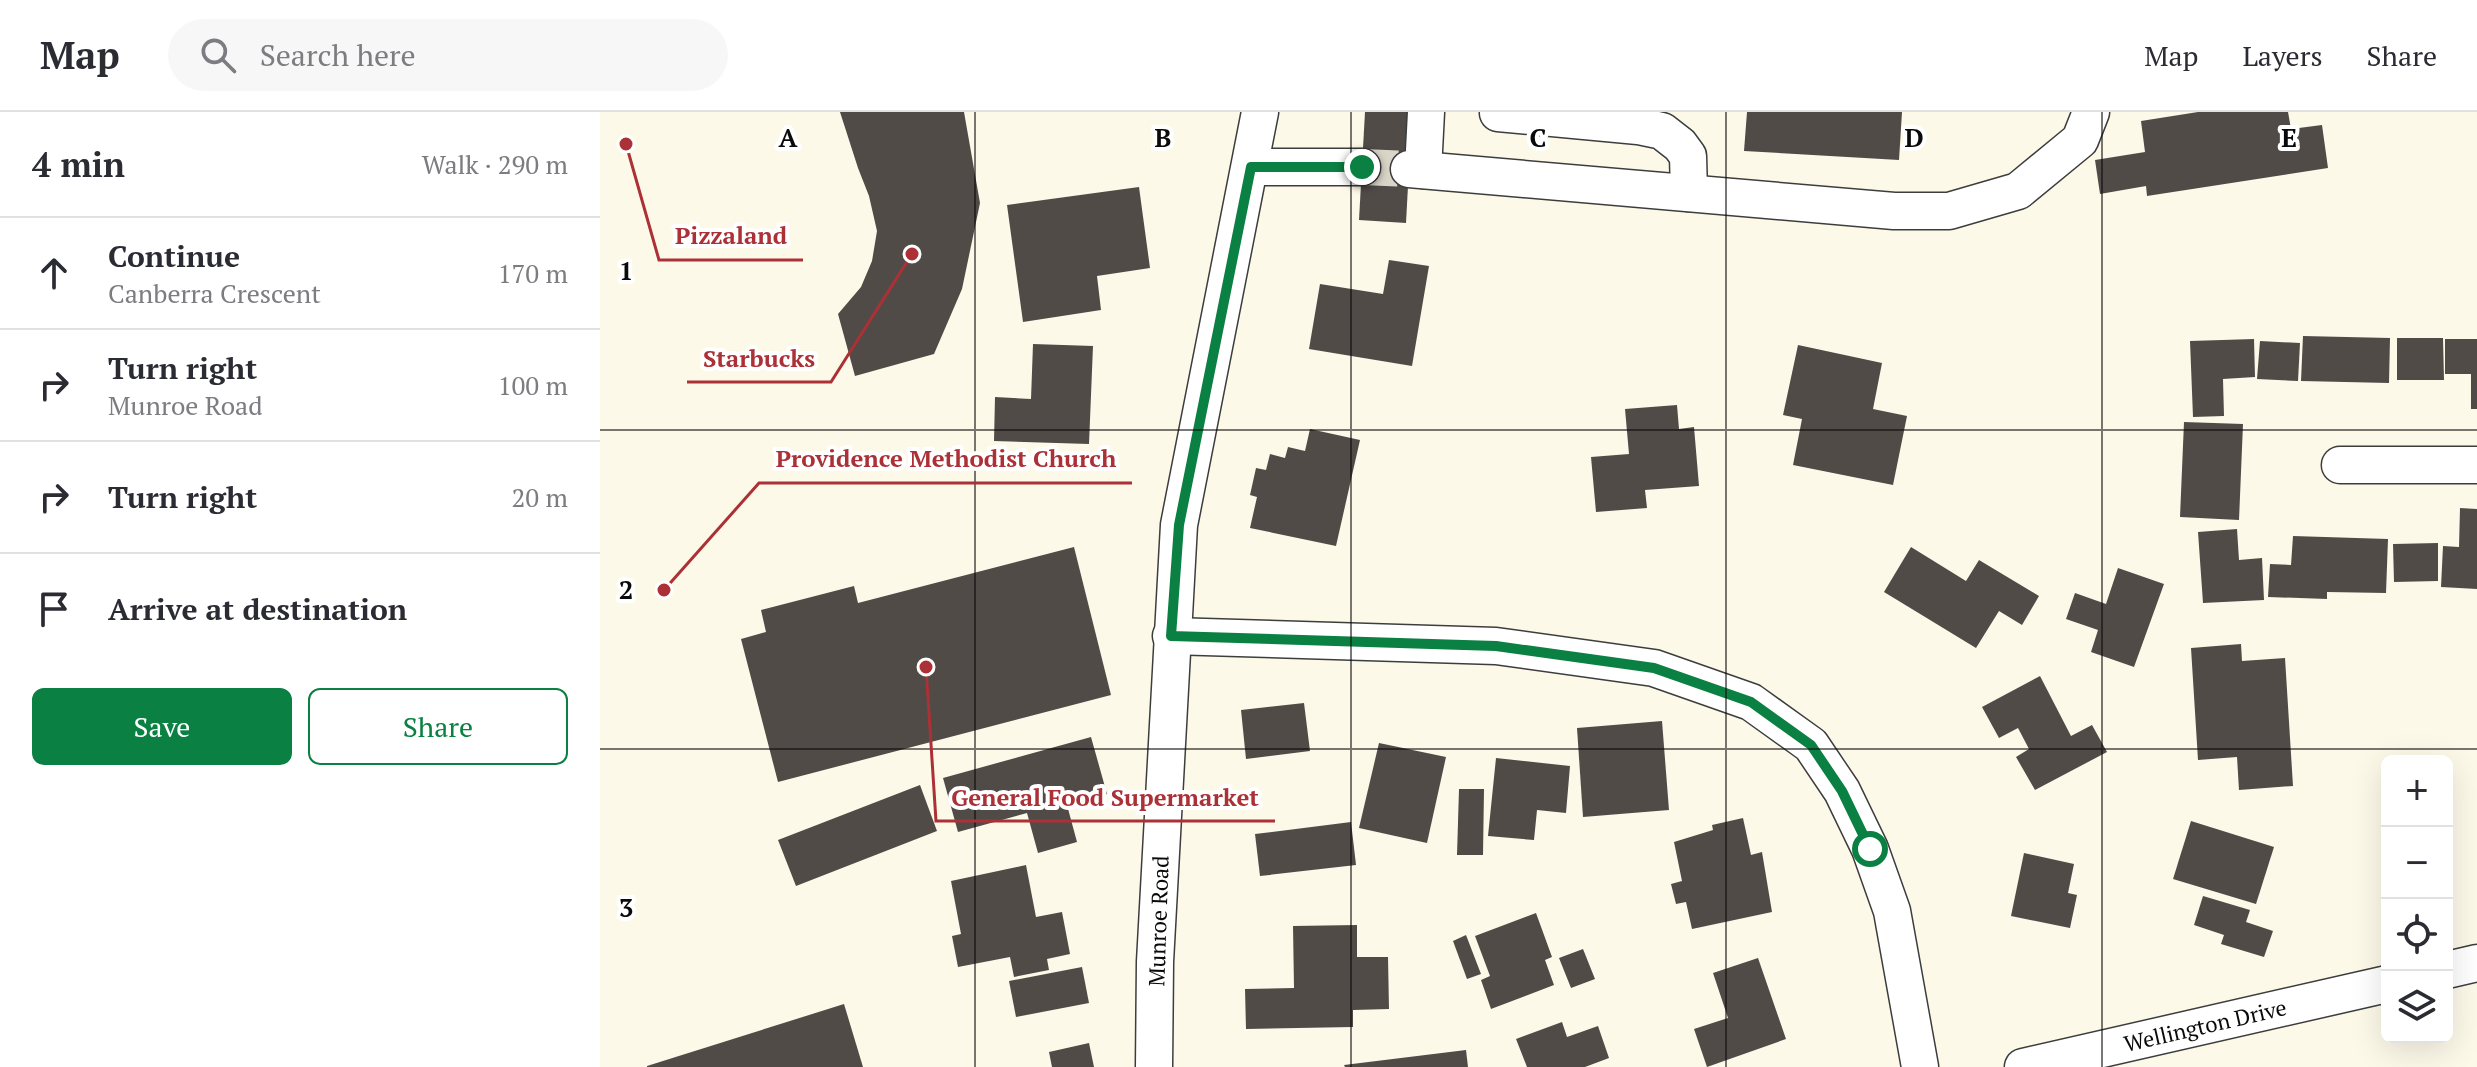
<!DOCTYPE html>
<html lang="en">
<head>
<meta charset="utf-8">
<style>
	body { margin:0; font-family:"PT Serif",serif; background:#f7f7f7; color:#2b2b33 }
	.controls { position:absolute; right:24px; bottom:24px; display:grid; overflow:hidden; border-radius:12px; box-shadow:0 8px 32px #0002 }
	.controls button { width:72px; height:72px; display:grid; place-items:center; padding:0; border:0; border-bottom:2px solid #e1e1e2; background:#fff; color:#2b2b33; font:40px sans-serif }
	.stop { position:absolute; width:24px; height:24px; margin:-18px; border:6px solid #0b8043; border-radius:50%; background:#fff }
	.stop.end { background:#0b8043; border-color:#fff; box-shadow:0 2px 8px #0008 }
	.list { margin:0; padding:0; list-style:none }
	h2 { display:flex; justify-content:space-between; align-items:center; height:104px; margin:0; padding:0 32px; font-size:34px }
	h2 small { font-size:26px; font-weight:400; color:#7c7c81 }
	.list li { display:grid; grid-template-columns:52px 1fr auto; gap:24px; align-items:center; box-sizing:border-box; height:112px; padding:0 32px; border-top:2px solid #e1e1e2 }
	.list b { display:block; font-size:30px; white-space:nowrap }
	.list p { margin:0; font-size:26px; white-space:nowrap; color:#7c7c81 }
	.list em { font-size:26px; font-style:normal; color:#7c7c81 }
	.actions { display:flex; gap:16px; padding:24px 32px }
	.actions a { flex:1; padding:18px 0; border:2px solid #0b8043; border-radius:12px; text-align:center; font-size:28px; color:#0b8043 }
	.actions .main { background:#0b8043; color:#fff }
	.icon { flex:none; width:44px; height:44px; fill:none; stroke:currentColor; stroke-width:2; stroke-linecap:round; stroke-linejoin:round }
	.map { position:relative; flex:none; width:1877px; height:955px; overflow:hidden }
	header { display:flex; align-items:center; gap:48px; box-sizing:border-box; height:112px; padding:0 40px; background:#fff; border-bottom:2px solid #e1e1e2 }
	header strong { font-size:38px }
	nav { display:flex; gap:44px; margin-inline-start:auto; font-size:28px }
	.search { width:560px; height:72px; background:#f7f7f7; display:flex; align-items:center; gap:20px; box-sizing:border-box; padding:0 28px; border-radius:44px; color:#7c7c81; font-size:30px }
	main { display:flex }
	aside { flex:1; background:#fff }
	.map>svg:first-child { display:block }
	.building { fill:#514b48 }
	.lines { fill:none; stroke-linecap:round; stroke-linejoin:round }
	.minor-tunnel { stroke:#d9d5c8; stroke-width:36; stroke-dasharray:36 18; stroke-linecap:butt }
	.minor-casing { stroke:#3d3d3d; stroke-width:39 }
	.minor { stroke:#fff; stroke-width:36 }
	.route { stroke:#0b8043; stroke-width:10 }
	.grid { fill:none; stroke:#0a0a0a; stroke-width:2; stroke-opacity:0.55 }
	.labels { text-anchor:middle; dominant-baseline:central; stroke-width:8; stroke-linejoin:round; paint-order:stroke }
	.street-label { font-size:22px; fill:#0a0a0a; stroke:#fff }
	.grid-label { font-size:26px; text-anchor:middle; font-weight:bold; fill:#0a0a0a; stroke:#fff; stroke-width:8; stroke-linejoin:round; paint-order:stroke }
	.leader { fill:none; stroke:#ab3136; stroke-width:3 }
	.callout-dot { fill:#ab3136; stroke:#fff; stroke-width:3 }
	.callout-label { font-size:24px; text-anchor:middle; font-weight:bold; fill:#ab3136; stroke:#fff; stroke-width:8; stroke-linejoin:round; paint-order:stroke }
</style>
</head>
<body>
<header>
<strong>Map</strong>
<div class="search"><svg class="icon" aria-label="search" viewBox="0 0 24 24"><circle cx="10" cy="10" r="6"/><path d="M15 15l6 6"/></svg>Search here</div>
<nav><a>Map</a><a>Layers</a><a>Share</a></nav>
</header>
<main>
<aside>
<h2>4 min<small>Walk · 290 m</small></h2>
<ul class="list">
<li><svg class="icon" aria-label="ahead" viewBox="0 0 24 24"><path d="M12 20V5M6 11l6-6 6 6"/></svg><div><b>Continue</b><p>Canberra Crescent</p></div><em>170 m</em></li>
<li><svg class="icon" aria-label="right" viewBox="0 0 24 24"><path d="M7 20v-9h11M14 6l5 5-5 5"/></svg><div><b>Turn right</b><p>Munroe Road</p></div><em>100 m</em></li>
<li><svg class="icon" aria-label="right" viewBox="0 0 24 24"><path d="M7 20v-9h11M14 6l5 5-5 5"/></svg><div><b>Turn right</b></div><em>20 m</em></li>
<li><svg class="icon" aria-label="arrive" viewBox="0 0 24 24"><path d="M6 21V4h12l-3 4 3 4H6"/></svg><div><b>Arrive at destination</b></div></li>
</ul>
<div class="actions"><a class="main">Save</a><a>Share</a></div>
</aside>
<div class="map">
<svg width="1877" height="955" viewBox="0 0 1877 955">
	<rect width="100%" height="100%" fill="#fdf9e9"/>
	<g class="building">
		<path d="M240,0H364L380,91L362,177L334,242L255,264L238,202L261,175L272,149L277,119L269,84L258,56Z"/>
		<path d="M765,0H812L806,111L759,108Z"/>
		<path d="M1147,0H1302L1299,48L1144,39Z"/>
		<path d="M1598,0H1688L1691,17L1722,13L1728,56L1547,84L1546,74L1500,82L1495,48L1545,40L1541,9Z"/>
		<path d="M539,75L550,156L497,164L501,198L423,210L407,93Z"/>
		<path d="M789,148L829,154L812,254L709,237L720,172L783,182Z"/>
		<path d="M1703,224L1790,226L1789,271L1701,269Z"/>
		<path d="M1797,226H1843L1844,268H1797Z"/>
		<path d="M1654,227L1655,265L1623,267L1624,304L1593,305L1590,229Z"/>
		<path d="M1845,227H1877V297H1871V262H1845Z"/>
		<path d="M1660,229L1700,231L1698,269L1657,267Z"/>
		<path d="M433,232L493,234L489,332L394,329L395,285L431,287Z"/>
		<path d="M1198,233L1282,251L1273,297L1307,304L1293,373L1193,353L1202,307L1183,303Z"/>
		<path d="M1077,293L1079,317L1094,315L1099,374L1045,378L1047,396L996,400L991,345L1029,342L1025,297Z"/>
		<path d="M1584,310L1643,312L1639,408L1580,405Z"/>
		<path d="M710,317L760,328L736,434L650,416L657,385L650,383L656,356L666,358L670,342L685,346L688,335L705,339Z"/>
		<path d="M1860,396L1877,397V477L1841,475L1843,434L1859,435Z"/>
		<path d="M1637,417L1639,448L1662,446L1664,488L1603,491L1598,420Z"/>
		<path d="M1693,424L1788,427L1786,481L1727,480V487L1668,485L1670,452L1691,453Z"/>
		<path d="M1838,431V469L1794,470L1793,432Z"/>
		<path d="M474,435L511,583L178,670L141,527L166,520L161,498L254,474L258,491Z"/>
		<path d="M1311,435L1366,469L1379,448L1439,484L1422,513L1399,499L1376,536L1284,480Z"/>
		<path d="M1518,456L1564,472L1534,555L1491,540L1498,518L1466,507L1475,481L1506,492Z"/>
		<path d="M1641,532L1642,549L1685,546L1693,674L1639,678L1637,645L1598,648L1591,536Z"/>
		<path d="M1440,564L1471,624L1492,613L1507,640L1435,678L1416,645L1429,637L1418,616L1399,626L1382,595Z"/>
		<path d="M704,591L710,639L646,647L641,598Z"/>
		<path d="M1062,609L1069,698L983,705L977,616Z"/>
		<path d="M491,625L507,682L467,693L477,730L438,741L427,701L358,720L343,666Z"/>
		<path d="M779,631L846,645L827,731L759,716Z"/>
		<path d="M896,646L970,654L966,701L937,698L934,728L888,724Z"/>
		<path d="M320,673L337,719L196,774L178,728Z"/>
		<path d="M859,677H884L883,743H857Z"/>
		<path d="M1143,706L1151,743L1162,740L1172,800L1092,817L1086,790L1076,792L1071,772L1082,769L1074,730L1113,718L1112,713Z"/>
		<path d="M1591,709L1674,735L1656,792L1573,767Z"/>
		<path d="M751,710L756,753L660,764L655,722Z"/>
		<path d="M1424,741L1474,752L1468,781L1477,783L1470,816L1411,804Z"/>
		<path d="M426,753L436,805L462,800L470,842L447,847L449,858L414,865L410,845L358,855L352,824L361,822L351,769Z"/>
		<path d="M1603,784L1650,798L1646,810L1673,819L1664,845L1621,832L1624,823L1594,813Z"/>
		<path d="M936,801L952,845L945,848L954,873L891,897L881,868L890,864L875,824Z"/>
		<path d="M757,813V845H788L789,897L753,898V915L646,917L645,877L694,876L693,814Z"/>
		<path d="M866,823L881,862L867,867L853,829Z"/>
		<path d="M983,837L995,867L971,876L959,846Z"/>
		<path d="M1158,846L1186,927L1107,955L1094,917L1128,906L1113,861Z"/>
		<path d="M482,855L489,891L416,905L409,869Z"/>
		<path d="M244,892L263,955H47V954Z"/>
		<path d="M962,910L967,925L998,914L1009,946L985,955H927L916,927Z"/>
		<path d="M489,931L494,955H452L449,940Z"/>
		<path d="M866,938L868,955H745L744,953Z"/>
	</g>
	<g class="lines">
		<path class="minor-tunnel" d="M762,55L809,57"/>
		<g class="minor-casing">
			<g id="minor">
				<path d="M898,1L1038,14L1062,19L1080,33L1088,44L1089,81"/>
				<path d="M651,55H762"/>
				<path d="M809,57L1294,99H1349L1418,79L1480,28L1491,0"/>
				<path d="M823,58L826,0"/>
				<path d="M1740,353H1877"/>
				<path d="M571,524L896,534L1054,556L1151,590L1211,633L1242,679L1270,737L1292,799L1320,955"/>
				<path d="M1847,858L1877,851"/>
				<path d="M554,955L555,850L579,413L660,0"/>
				<path d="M1423,955L1787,872"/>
			</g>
		</g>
		<use href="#minor" class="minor"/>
	</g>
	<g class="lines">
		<path class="route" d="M762,55H651L579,413L571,524L896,534L1054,556L1151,590L1211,633L1242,679L1270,737"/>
	</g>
	<path class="grid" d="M375,0V955M751,0V955M1126,0V955M1502,0V955M0,318H1877M0,637H1877"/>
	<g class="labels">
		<g class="street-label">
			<text transform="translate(558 809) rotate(-88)">Munroe Road</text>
			<text transform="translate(1605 913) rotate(-13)">Wellington Drive</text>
		</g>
	</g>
	<g class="grid-label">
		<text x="188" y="35">A</text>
		<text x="563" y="35">B</text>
		<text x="938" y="35">C</text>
		<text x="1314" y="35">D</text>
		<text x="1689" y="35">E</text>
		<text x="26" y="168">1</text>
		<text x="26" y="487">2</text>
		<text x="26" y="805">3</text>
	</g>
	<path class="leader" d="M26 32L59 148H203M312 142L231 270H87M64 478L159 371H532M326 555L336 709H675"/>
	<g class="callout-dot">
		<circle cx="26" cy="32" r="8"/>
		<circle cx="312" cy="142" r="8"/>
		<circle cx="64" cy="478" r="8"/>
		<circle cx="326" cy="555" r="8"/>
	</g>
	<g class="callout-label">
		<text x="131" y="132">Pizzaland</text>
		<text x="159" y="255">Starbucks</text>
		<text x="346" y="355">Providence Methodist Church</text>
		<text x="505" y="694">General Food Supermarket</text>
	</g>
</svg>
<div class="controls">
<button>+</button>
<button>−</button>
<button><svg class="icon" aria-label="locate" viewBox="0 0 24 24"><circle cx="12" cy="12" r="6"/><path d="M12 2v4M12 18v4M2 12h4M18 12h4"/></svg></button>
<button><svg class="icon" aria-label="layers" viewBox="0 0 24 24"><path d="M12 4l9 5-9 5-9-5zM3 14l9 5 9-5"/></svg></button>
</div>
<div class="stop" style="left:1270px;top:737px"></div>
<div class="stop end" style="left:762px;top:55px"></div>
</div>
</main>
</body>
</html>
